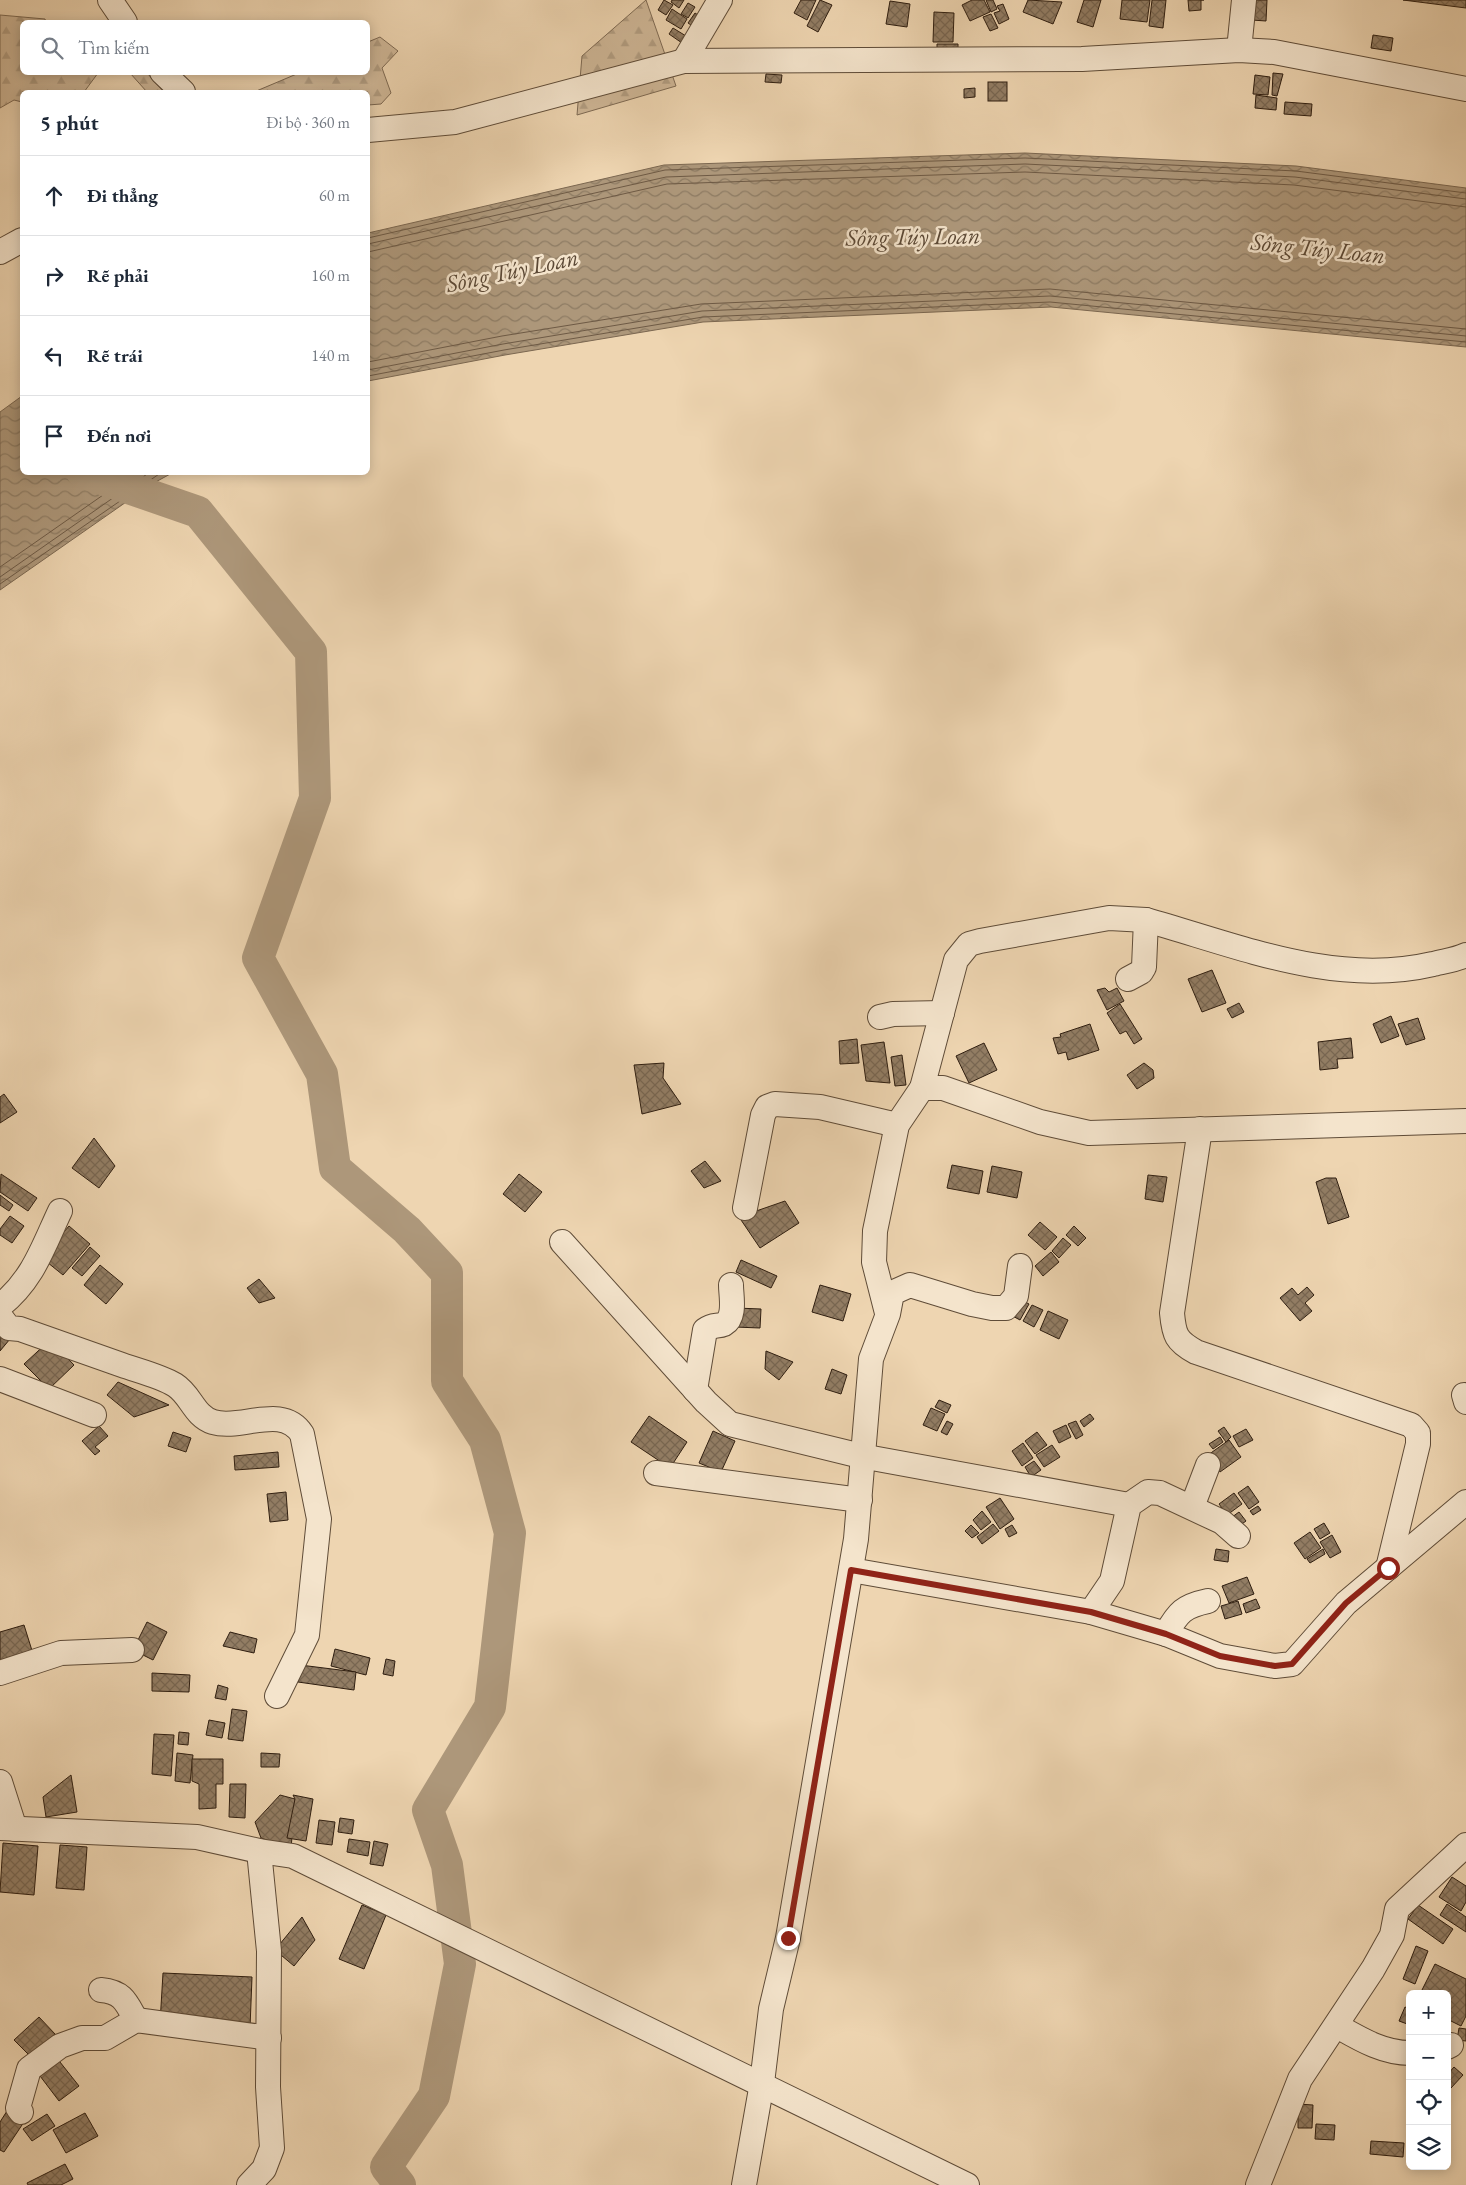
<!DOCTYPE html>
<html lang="vi">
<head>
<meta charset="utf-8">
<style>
	body { margin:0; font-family:"EB Garamond",serif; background:#f2f2f3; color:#1f2937 }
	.controls { position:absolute; right:15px; bottom:15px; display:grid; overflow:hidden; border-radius:8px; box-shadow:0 2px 12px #0003 }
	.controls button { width:45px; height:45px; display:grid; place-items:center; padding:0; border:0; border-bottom:1px solid #e0e1e3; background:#fff; color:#1f2937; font:25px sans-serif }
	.stop { position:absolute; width:15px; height:15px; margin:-11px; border:4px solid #8f2418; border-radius:50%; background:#fff }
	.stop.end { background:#8f2418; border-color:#fff; box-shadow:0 1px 5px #0008 }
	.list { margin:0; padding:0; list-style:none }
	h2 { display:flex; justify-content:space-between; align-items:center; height:65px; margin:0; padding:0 20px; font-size:21px }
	h2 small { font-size:16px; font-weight:400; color:#747a83 }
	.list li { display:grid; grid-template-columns:32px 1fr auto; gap:15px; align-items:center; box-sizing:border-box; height:80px; padding:0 20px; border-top:1px solid #e0e1e3 }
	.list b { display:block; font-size:19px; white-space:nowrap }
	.list em { font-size:16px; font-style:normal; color:#747a83 }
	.icon { flex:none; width:28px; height:28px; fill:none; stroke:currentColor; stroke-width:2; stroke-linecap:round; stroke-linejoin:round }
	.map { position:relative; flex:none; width:1466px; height:2185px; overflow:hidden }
	.search { position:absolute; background:#fff; box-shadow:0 2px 12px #0003; left:20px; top:20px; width:350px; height:55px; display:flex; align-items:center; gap:12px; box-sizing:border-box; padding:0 18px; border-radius:8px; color:#747a83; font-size:19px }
	.panel { position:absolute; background:#fff; box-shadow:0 2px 12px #0003; left:20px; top:90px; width:350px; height:385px; border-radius:8px }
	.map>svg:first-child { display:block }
	.forest { fill:url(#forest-firs); stroke:#7e6a53 }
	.water { fill:url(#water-waves); stroke:#7b6750 }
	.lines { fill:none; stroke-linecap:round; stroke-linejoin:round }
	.shore { stroke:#6e5a45; stroke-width:1 }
	.river { stroke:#ad977a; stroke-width:32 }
	.building { fill:url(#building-cross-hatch); stroke:#2f1e10 }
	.minor-casing { stroke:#5f4c38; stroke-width:26 }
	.minor { stroke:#f4e4cc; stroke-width:24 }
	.route { stroke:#8f2418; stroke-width:6 }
	.labels { text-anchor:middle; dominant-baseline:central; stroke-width:5; stroke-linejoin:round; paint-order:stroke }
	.water-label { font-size:24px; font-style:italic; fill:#5b4835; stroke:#f4e4cc }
</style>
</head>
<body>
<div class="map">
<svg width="1466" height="2185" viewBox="0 0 1466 2185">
	<defs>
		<pattern id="forest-firs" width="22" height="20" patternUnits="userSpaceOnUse" patternTransform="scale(1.25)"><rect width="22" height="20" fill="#ceb696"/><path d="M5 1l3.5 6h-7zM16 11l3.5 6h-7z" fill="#b19c80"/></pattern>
		<pattern id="water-waves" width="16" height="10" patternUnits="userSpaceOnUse" patternTransform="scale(1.25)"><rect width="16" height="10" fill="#ad977a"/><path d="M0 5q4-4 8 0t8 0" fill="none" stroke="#8d7b63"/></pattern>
		<pattern id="building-cross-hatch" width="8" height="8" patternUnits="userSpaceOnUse" patternTransform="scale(1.25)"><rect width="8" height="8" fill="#927d64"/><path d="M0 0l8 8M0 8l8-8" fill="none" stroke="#786651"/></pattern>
	</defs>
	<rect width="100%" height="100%" fill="#eed5b1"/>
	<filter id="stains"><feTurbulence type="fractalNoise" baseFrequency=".004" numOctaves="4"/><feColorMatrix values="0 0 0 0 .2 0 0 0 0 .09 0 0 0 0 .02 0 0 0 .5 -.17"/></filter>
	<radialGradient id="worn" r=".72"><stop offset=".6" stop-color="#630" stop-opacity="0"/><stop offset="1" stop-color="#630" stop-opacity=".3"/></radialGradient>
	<g class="forest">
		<path d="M646,0L676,86L577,115L582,56Z"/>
		<path d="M0,15L45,19L46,22H22V72L98,73L84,92H22V102L14,100L0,108Z"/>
		<path d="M380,37L398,51L382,68L391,93L381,104L368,105V92H254L299,73L368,72V42Z"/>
		<path d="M130,73H147L164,92H147Z"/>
	</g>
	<g class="water">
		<path d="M1025,153L1296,166L1466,188V347L1051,307L703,322L505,355L368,381V233L664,165Z"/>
		<path d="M22,396V472L172,473L152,484L0,590V412Z"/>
	</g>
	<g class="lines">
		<g class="shore">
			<path d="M368,238L665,170L1025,158L1296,171L1466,193"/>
			<path d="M368,244L666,177L1025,164L1295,177L1466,199"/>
			<path d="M368,252L667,184L1025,172L1294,185L1466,207"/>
			<path d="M368,362L502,336L701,304L1050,289L1466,329"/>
			<path d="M368,370L503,344L702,311L1050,296L1466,336"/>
			<path d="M368,376L504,350L703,317L1050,302L1466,342"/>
			<path d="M0,567L136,472"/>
			<path d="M0,577L150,472"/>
			<path d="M0,584L162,472"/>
		</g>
		<path class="river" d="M82,472L198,512L311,652L315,798L258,958L322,1074L335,1168L407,1230L447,1273V1381L485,1440L510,1533L490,1707L428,1810L447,1865L460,1964L434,2096L386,2167L400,2185"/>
	</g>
	<g class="building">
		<path d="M664,0L673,5L666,15L658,10Z"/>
		<path d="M672,0H684L679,8L671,2Z"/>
		<path d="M801,0H816L807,20L794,13Z"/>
		<path d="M820,0L832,5L818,32L807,26Z"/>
		<path d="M972,0H984L990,12L970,21L962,5Z"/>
		<path d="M986,0H993L997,9L991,12Z"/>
		<path d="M1028,0L1062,2L1053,24L1023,12Z"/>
		<path d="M1084,0H1101L1093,27L1077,22Z"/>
		<path d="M1122,0H1150L1147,22L1120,19Z"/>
		<path d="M1152,0H1166L1163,28L1149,26Z"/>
		<path d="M1188,0H1204H1201V10L1189,11Z"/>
		<path d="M1254,0H1267L1266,21L1252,20Z"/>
		<path d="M1403,0H1466V8Z"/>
		<path d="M890,1L910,4L907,27L886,24Z"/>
		<path d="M688,3L695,7L688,18L681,14Z"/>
		<path d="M1003,4L1009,19L999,24L994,13L1000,11L997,6Z"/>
		<path d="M672,9L687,19L681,29L666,20Z"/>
		<path d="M934,12L954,13L953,42H933Z"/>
		<path d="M695,13L704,19L697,29L688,23Z"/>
		<path d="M991,14L998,28L990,31L983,17Z"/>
		<path d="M673,28L686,36L682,43L669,34Z"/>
		<path d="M1373,35L1393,38L1391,51L1371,48Z"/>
		<path d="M937,44H958V55L937,54Z"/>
		<path d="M1273,73L1283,74L1277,96L1272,95Z"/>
		<path d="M766,74L782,75L781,83L765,82Z"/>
		<path d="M1255,75L1270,77L1268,95L1253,94Z"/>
		<rect x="988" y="82" width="19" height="19"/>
		<path d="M975,88V97L964,98V89Z"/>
		<path d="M1256,95L1277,98L1276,110L1255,108Z"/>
		<path d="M1285,102L1312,104L1311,116L1284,114Z"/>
		<path d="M1212,970L1226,1003L1202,1012L1188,979Z"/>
		<path d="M1105,988L1109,992L1117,988L1124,1001L1107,1010L1097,990Z"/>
		<path d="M1239,1003L1244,1012L1232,1018L1227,1009Z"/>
		<path d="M1120,1004L1142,1039L1134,1044L1126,1031L1120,1034L1107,1013Z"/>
		<path d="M1391,1016L1399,1036L1381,1043L1373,1024Z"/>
		<path d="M1418,1018L1425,1039L1406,1045L1398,1024Z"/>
		<path d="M1090,1024L1099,1050L1068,1060L1066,1052L1058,1054L1053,1038L1061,1037L1060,1034Z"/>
		<path d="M1351,1038L1353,1058L1337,1059L1338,1068L1320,1070L1318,1042Z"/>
		<path d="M857,1039L859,1063L840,1064L839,1041Z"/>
		<path d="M884,1042L890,1083L866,1081L861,1045Z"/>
		<path d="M984,1043L997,1070L969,1083L956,1056Z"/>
		<path d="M902,1055L906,1085L895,1086L891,1057Z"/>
		<path d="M664,1063L663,1078L681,1104L642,1114L634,1065Z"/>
		<path d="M1144,1063L1153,1070L1154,1078L1137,1089L1127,1075Z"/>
		<path d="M4,1094L17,1112L0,1123V1097Z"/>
		<path d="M94,1138L115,1166L99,1188L72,1168Z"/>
		<path d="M705,1161L721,1181L704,1188L691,1171Z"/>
		<path d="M952,1165L983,1171L979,1194L947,1188Z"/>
		<path d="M992,1166L1022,1172L1017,1198L987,1192Z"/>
		<path d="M1,1174L37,1198L28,1211L0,1192Z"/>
		<path d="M519,1174L542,1192L525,1212L503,1194Z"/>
		<path d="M1148,1175L1167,1177L1163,1202L1145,1199Z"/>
		<path d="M1326,1178H1336L1349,1217L1328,1224L1316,1182Z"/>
		<path d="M0,1195L13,1205L9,1211L0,1205Z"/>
		<path d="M785,1201L799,1223L760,1248L739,1217Z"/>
		<path d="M10,1216L24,1226L12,1243L0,1235V1229Z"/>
		<path d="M1040,1222L1057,1237L1045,1250L1028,1235Z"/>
		<path d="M69,1226L90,1244L63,1275L42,1258Z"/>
		<path d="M1074,1226L1086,1238L1078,1246L1066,1235Z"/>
		<path d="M1063,1238L1071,1245L1059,1258L1052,1251Z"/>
		<path d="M90,1247L100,1256L82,1276L72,1268Z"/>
		<path d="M1051,1252L1059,1262L1043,1276L1035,1266Z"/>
		<path d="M741,1260L777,1276L771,1288L736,1272Z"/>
		<path d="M100,1265L123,1284L106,1304L84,1285Z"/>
		<path d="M259,1279L275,1298L259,1303L247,1288Z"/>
		<path d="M820,1285L851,1294L843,1321L812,1312Z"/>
		<path d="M1307,1287L1314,1295L1305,1303L1312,1311L1300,1321L1280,1298L1292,1288L1298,1295Z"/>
		<path d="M1018,1298L1029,1304L1020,1320L1009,1314Z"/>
		<path d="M1032,1305L1043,1310L1034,1327L1023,1321Z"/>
		<path d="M736,1308L761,1309L760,1328L735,1327Z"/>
		<path d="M1048,1311L1068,1320L1059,1339L1040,1330Z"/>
		<path d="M0,1331L10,1339L0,1351Z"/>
		<path d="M50,1340L74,1365L49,1389L24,1364Z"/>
		<path d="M766,1351L793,1362L779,1380L765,1369Z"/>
		<path d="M832,1369L847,1375L841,1394L825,1389Z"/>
		<path d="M118,1382L169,1405L134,1417L107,1395Z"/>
		<path d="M939,1400L951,1405L947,1413L935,1407Z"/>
		<path d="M931,1408L945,1414L937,1431L923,1425Z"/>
		<path d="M1090,1414L1094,1419L1084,1427L1080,1421Z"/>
		<path d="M649,1416L687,1442L670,1468L631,1442Z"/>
		<path d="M947,1421L953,1424L947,1435L941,1432Z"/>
		<path d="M1076,1421L1083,1435L1076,1439L1068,1424Z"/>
		<path d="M1066,1425L1071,1437L1059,1443L1053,1431Z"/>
		<path d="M99,1426L108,1436L95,1447L100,1451L95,1455L82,1441Z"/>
		<path d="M1224,1427L1231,1437L1226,1442L1218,1431Z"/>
		<path d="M1246,1429L1253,1440L1239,1447L1233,1436Z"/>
		<path d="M713,1431L735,1441L721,1472L699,1463Z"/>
		<path d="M173,1432L191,1438L186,1452L168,1446Z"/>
		<path d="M1037,1432L1047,1445L1035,1454L1025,1441Z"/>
		<path d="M1220,1437L1223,1442L1213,1449L1209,1444Z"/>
		<path d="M1229,1440L1241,1457L1220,1472L1208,1455Z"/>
		<path d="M1023,1443L1033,1458L1022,1466L1012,1451Z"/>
		<path d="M1052,1445L1060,1457L1044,1467L1036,1455Z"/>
		<path d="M278,1452L279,1467L235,1470L234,1456Z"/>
		<path d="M1034,1461L1041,1470L1031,1477L1025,1467Z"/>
		<path d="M1248,1486L1259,1502L1249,1509L1238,1493Z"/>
		<path d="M286,1492L288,1520L270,1522L267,1494Z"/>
		<path d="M1234,1493L1242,1504L1227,1515L1219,1504Z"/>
		<path d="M1000,1498L1014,1519L1000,1529L986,1507Z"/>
		<path d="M1258,1506L1261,1510L1253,1515L1250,1511Z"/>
		<path d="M982,1511L991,1522L981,1530L973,1520Z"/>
		<path d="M1239,1512L1246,1521L1235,1529L1228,1520Z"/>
		<path d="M1324,1523L1330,1533L1320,1539L1314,1529Z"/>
		<path d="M993,1524L999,1531L982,1544L977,1537Z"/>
		<path d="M971,1525L979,1533L972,1538L965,1531Z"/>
		<path d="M1012,1525L1017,1533L1009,1537L1005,1529Z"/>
		<path d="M1310,1532L1321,1548L1305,1559L1294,1543Z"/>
		<path d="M1332,1535L1341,1552L1330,1558L1320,1542Z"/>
		<path d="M1216,1549L1229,1551L1228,1562L1214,1560Z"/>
		<path d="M1323,1549L1325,1554L1310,1563L1307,1559Z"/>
		<path d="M1247,1577L1254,1594L1229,1603L1222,1586Z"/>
		<path d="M1256,1599L1260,1608L1246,1613L1243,1604Z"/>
		<path d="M1238,1601L1242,1614L1225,1619L1221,1606Z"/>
		<path d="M147,1622L167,1632L153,1660L133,1650Z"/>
		<path d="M24,1625L34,1657L0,1667V1632Z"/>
		<path d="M230,1632L257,1639L254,1653L223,1646Z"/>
		<path d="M335,1649L370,1658L366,1675L331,1666Z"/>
		<path d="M386,1659L395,1661L393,1676L383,1674Z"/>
		<path d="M300,1665L356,1672L354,1690L298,1682Z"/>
		<path d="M152,1673L190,1675L189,1692L152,1691Z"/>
		<path d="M218,1685L228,1688L226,1700L215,1698Z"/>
		<path d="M232,1709L247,1711L243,1741L228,1739Z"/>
		<path d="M209,1720L225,1723L222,1738L206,1735Z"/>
		<path d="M179,1732L189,1733L188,1745L178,1744Z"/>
		<path d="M154,1734L174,1735L171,1776L152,1774Z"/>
		<path d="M177,1753L193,1755L190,1783L175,1781Z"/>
		<path d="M261,1753L280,1754L279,1767H261Z"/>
		<path d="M192,1759H223V1784H216V1808L199,1809V1784L192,1781Z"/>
		<path d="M71,1775L77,1812L46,1817L43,1797Z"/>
		<path d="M230,1784H246L245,1818L229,1817Z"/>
		<path d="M280,1795L295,1799L291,1849L261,1838L255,1822Z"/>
		<path d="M293,1795L313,1799L306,1841L287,1838L295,1799Z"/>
		<path d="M340,1818L354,1820L352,1834L338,1832Z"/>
		<path d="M319,1820L335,1822L332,1845L316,1843Z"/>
		<path d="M349,1839L370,1842L368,1856L347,1852Z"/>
		<path d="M374,1841L388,1844L383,1866L370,1864Z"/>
		<path d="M3,1843L38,1846L34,1895L0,1892Z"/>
		<path d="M60,1845L87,1847L84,1890L56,1888Z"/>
		<path d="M1452,1877L1466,1886V1902L1461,1911L1439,1897Z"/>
		<path d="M1447,1904L1466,1917V1932L1440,1915Z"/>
		<path d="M362,1905L386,1915L364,1969L339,1959Z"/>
		<path d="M1418,1905L1453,1929L1443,1944L1408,1919Z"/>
		<path d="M302,1917L315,1940L294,1966L275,1950Z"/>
		<path d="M1416,1946L1428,1951L1415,1984L1403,1979Z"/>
		<path d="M1435,1964L1466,1979V2016L1461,2026L1447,2019V1994H1420Z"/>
		<path d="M163,1973L252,1977L250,2028L160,2023Z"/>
		<path d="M1405,2007L1410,2009V2025L1399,2021Z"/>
		<path d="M39,2017L55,2034L31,2057L14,2040Z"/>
		<path d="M1459,2028L1466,2029V2041L1457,2040Z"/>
		<path d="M56,2057L79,2086L59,2101L37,2072Z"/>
		<path d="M1454,2067L1463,2075L1451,2088L1447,2084V2075Z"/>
		<path d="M1298,2104L1313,2105L1312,2128H1298Z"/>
		<path d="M7,2111L24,2122L4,2152L0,2150V2122Z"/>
		<path d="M85,2113L98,2136L66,2153L53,2130Z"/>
		<path d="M47,2114L55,2126L32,2141L23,2129Z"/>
		<path d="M1316,2124L1335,2125L1334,2140L1315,2139Z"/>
		<path d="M1371,2141L1404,2143L1403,2157L1370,2154Z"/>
		<path d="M65,2164L73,2179L61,2185H28L27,2183Z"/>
	</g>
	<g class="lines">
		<g class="minor-casing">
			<g id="minor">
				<path d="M110,0L125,22"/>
				<path d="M1239,50L1244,0"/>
				<path d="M684,61L720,0"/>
				<path d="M162,72L183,92"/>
				<path d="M368,130L455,122L684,61L1082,59L1239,50L1274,52L1466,89"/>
				<path d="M0,252L22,240"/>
				<path d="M1128,979L1141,972L1144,967L1146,920"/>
				<path d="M880,1017L893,1014L942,1013"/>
				<path d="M922,1088L956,960L969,944L980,941L1109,918L1146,920C1239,946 1335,987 1433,964C1444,961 1456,960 1466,955"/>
				<path d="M1200,1129L1172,1313C1174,1335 1176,1341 1196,1352L1411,1425L1418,1433V1444L1388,1568"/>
				<path d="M745,1208L763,1115L767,1107L775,1104L820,1107L897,1125"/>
				<path d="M562,1242L706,1402L730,1424L861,1456L1129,1505"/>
				<path d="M0,1306C33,1280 43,1247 60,1211"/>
				<path d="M887,1313L874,1262L875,1231L897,1125L922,1088H943L1040,1122L1089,1133L1466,1121"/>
				<path d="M0,1316L9,1328L20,1329C54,1341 88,1353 122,1365C139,1371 160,1376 175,1385C191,1395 194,1416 213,1422C241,1431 282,1403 302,1434L319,1519L307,1635L277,1696"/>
				<path d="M0,1379L94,1415"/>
				<path d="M695,1390L705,1330C713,1324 717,1327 724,1324C736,1317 731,1296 731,1285"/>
				<path d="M1464,1395L1466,1402"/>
				<path d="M656,1473L860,1500"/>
				<path d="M1192,1507L1208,1465"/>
				<path d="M851,1570L1091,1612L1166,1634L1220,1656L1275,1666L1292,1664L1346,1603L1466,1502"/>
				<path d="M1091,1612L1112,1581L1129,1505L1148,1492L1160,1493L1222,1522L1238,1536"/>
				<path d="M1166,1634C1178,1612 1184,1606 1208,1601"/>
				<path d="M0,1673L61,1653L132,1650"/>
				<path d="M0,1782L15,1829"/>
				<path d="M0,1828L197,1837L259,1851L293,1856L967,2185"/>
				<path d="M101,1990C123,1992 126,2002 136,2020"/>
				<path d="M1337,2026C1360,2039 1383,2053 1410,2053"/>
				<path d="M1447,2047L1451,2045"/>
				<path d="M21,2112L18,2108L29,2069L60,2046L82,2038H105L136,2020L269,2038"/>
				<path d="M249,2185L264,2169L272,2148L268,2087L269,1951L259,1851"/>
				<path d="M744,2185L762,2083L771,2009L788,1938L856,1539L871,1359L888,1314L892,1293L910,1285L972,1304L992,1308H1006L1016,1296L1020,1266"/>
				<path d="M1258,2185L1300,2079L1373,1969L1392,1935L1397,1909L1466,1845"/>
			</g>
		</g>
		<use href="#minor" class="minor"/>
	</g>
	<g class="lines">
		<path class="route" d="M788,1938L851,1570L1091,1612L1166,1634L1220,1656L1275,1666L1292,1664L1346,1603L1388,1568"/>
	</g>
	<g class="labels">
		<g class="water-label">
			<text transform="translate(913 236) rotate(-1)">Sông Túy Loan</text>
			<text transform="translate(1318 248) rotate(6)">Sông Túy Loan</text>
			<text transform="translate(512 270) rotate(-12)">Sông Túy Loan</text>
		</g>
	</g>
	<rect width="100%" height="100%" filter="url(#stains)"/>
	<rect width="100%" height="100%" fill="url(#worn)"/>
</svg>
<div class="controls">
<button>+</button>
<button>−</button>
<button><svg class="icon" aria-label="locate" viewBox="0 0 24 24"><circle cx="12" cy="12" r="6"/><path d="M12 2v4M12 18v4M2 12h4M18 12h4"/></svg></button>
<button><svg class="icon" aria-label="layers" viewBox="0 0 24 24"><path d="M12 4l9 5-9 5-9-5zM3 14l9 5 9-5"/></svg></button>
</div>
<div class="stop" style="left:1388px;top:1568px"></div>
<div class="stop end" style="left:788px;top:1938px"></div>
<div class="search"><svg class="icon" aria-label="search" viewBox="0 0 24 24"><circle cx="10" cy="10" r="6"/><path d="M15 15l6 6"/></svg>Tìm kiếm</div>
<section class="panel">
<h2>5 phút<small>Đi bộ · 360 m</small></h2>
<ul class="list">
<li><svg class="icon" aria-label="ahead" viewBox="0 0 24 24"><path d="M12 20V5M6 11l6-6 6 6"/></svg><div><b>Đi thẳng</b></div><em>60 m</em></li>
<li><svg class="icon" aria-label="right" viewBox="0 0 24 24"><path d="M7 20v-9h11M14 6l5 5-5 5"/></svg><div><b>Rẽ phải</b></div><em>160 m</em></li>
<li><svg class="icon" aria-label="left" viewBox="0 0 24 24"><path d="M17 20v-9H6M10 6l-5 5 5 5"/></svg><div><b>Rẽ trái</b></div><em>140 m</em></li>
<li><svg class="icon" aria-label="arrive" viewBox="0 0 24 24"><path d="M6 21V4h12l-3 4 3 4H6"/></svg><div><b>Đến nơi</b></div></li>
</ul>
</section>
</div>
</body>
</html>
